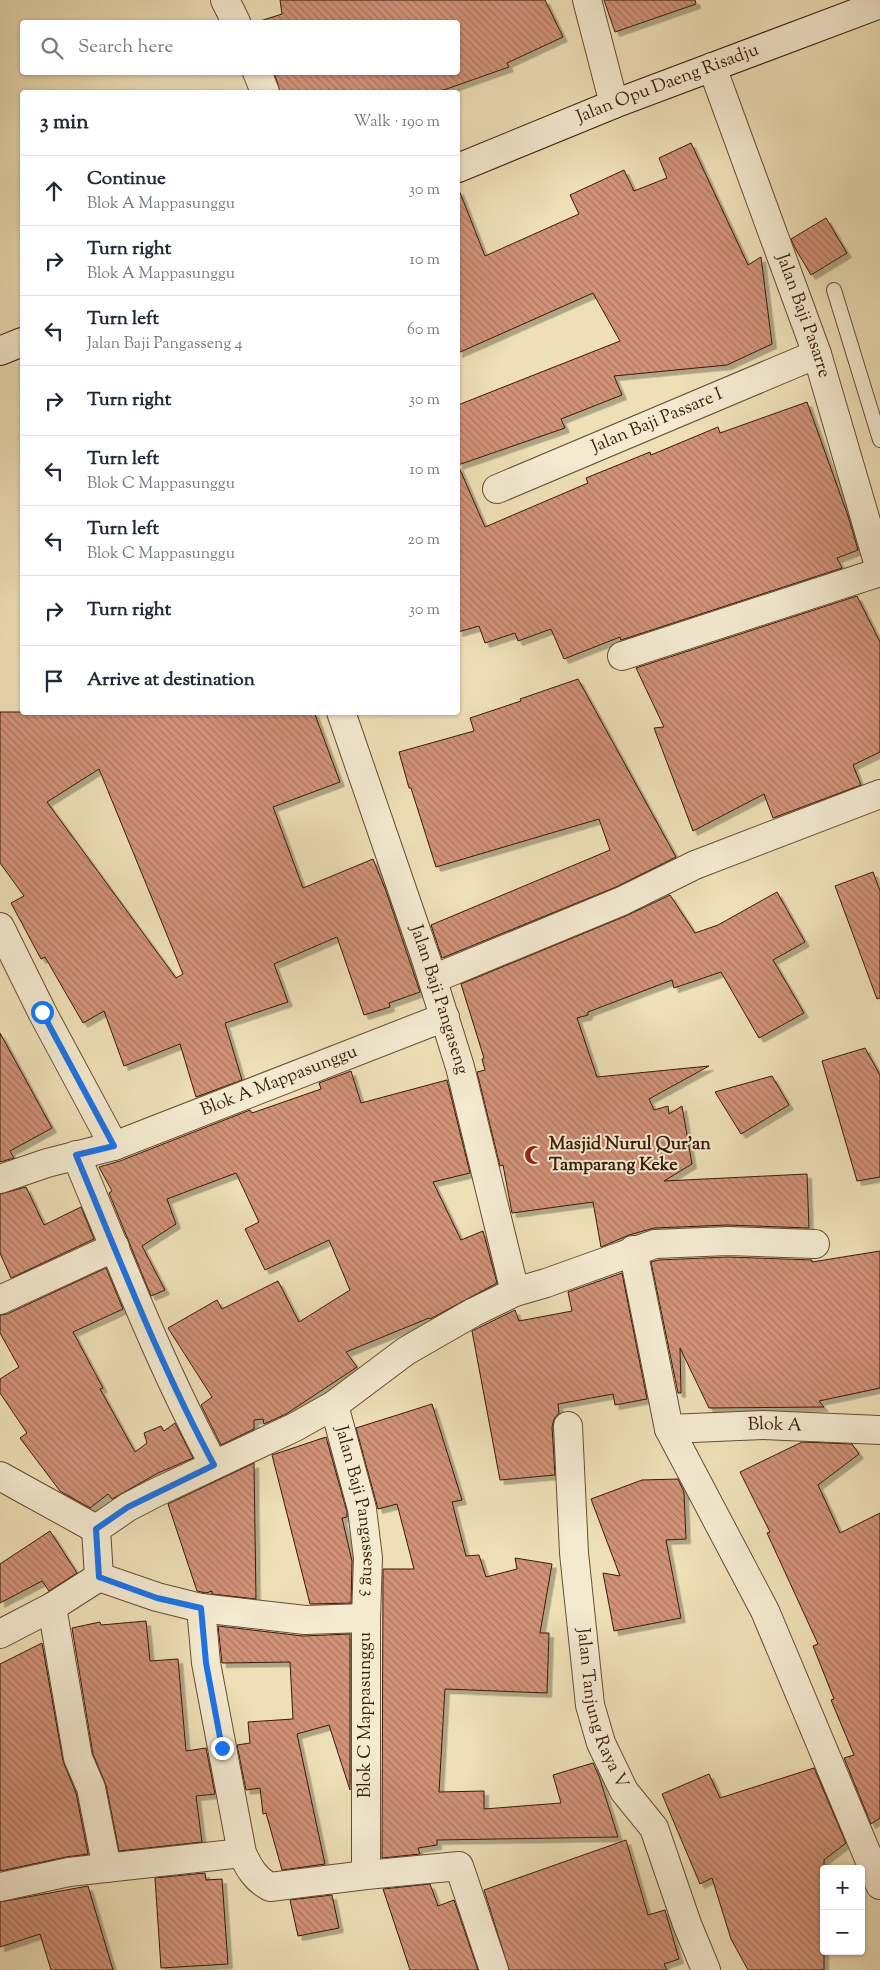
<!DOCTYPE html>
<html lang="en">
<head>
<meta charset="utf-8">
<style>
	body { margin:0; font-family:"Sorts Mill Goudy",serif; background:#f2f2f3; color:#1f2937 }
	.controls { position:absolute; right:15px; bottom:15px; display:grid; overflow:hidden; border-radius:5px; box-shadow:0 1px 4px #0004 }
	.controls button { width:45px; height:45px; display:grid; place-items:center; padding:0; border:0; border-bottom:1px solid #e0e1e3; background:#fff; color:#1f2937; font:25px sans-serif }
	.stop { position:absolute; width:15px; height:15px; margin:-11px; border:4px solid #1a73e8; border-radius:50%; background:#fff }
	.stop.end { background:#1a73e8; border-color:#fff; box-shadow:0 1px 5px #0008 }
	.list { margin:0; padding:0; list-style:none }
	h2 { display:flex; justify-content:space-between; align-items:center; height:65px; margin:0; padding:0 20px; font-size:21px }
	h2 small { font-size:16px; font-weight:400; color:#747a83 }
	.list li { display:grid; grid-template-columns:32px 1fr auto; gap:15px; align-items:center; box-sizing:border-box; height:70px; padding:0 20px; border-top:1px solid #e0e1e3 }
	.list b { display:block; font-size:19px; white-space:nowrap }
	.list p { margin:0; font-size:16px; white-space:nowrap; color:#747a83 }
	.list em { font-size:16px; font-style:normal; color:#747a83 }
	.icon { flex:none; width:28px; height:28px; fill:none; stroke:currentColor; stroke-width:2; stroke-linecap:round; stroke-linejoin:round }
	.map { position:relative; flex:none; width:880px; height:1970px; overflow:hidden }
	.search { position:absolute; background:#fff; box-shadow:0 1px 4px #0004; left:20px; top:20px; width:440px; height:55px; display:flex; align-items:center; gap:12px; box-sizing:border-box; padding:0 18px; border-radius:5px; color:#747a83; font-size:19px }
	.panel { position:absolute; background:#fff; box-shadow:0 1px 4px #0004; left:20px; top:90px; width:440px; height:625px; border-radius:5px }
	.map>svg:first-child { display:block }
	.building { fill:url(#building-back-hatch); stroke:#391b08; fill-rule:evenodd; filter:url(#shadow) }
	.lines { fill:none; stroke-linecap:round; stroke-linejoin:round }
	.service-casing { stroke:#664c34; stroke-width:16 }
	.minor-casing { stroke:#664c34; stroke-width:30 }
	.secondary-casing { stroke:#391b08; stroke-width:30 }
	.service { stroke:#f4ead0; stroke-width:14 }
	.minor { stroke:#f4ead0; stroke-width:28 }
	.secondary { stroke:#f4ead0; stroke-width:28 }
	.route { stroke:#1a73e8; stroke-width:6 }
	.labels { text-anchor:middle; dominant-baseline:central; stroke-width:4; stroke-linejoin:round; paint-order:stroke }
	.street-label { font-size:18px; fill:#391b08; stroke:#f4ead0 }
	.poi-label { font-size:18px; font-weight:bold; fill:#391b08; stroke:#f4ead0; text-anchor:start }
</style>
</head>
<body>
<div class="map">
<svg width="880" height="1970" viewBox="0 0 880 1970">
	<defs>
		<pattern id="building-back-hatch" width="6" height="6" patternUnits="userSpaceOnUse" patternTransform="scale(1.25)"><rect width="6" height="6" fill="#d19278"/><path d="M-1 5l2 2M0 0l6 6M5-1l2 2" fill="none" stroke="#ab7660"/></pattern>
		<filter id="shadow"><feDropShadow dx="4.5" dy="4.5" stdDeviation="0" flood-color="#0004"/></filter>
	</defs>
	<rect width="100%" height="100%" fill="#eedfb6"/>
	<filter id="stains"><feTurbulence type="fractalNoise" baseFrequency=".004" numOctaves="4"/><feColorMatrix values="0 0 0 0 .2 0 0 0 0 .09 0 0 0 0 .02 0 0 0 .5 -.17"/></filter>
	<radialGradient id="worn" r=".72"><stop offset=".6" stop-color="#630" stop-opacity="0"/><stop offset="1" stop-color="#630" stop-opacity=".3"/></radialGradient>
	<g class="building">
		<path d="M280,0H545L563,37L507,63L509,67L438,92H280L274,72H458V22H257L282,14Z"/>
		<path d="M604,0H695L696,4L615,32Z"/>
		<path d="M691,143L748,265L761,257L772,344L727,365L614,376L622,395L561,419L565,428L458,465L485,527L588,483L586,478L650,452L651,455L718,427L720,433L807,402L848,516L858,550L837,558L842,568L621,640L620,637L564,659L551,629L518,641L515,633L485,643L479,626L458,632V405L620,341L593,293L458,353V191L459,190L485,256L579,214L570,195L624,170L634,191L667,178L659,158Z"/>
		<path d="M826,218L847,253L811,275L795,248L791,239Z"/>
		<path d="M857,596L880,642V752L853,765L861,785L773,818L764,794L693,831L654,728L664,727L636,668Z"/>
		<path d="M578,679L676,857L616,887L442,958L431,925L610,850L599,819L436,867L411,788H409L399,752L474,731L470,718L521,701L520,699Z"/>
		<path d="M0,712H314L340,782L273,807L303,888L373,859L386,891L420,992L389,1003L390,1007L364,1015L337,937L274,964L288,1002L225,1023L242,1080L196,1097L180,1044L124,1066L104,1011L83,1023L45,957L41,959L11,903L24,896L0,863ZM99,769L183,974L176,978L47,802Z"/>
		<path d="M873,872L880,891V998L877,999L835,886Z"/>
		<path d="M777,892L805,942L773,960L804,1013L759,1038L721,972L674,988L672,980L588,1012V1015L577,1018L597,1077L709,1066L649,1099L654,1110L668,1106L669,1114L682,1106L692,1164L664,1181L807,1174L809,1228L727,1225L654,1228L629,1235L601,1247L593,1202L512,1213L503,1165L500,1166L477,1072L485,1070L482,1059L484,1058L461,984L628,915L670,895L695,933L718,925Z"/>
		<path d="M0,1033L52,1128L10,1151L14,1158L0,1162Z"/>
		<path d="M865,1048L880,1075V1177L857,1181L822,1061Z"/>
		<path d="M351,1071L361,1103L447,1080L470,1173L433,1182L461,1240L483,1231L497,1283L430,1319L429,1318L346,1352L357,1367L286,1414L264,1424L263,1419L254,1420V1429L221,1445L201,1405L212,1397L168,1328L217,1300L222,1309L278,1281L299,1322L350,1290L329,1240L265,1270L245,1229L259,1222L236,1173L167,1199L176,1224L142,1246L165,1290L151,1296L109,1193L112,1191L99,1167L120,1161L250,1110L252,1113L321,1089L319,1083Z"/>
		<path d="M772,1076L789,1105L741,1134L715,1092Z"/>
		<path d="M26,1187L44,1225L81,1207L94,1239L11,1278L0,1253V1194Z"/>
		<path d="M880,1251V1388L819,1401L824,1407L709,1408L680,1348L681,1393H678L651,1262L658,1260L728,1257L812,1260V1262Z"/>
		<path d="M106,1268L123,1309L73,1332L103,1388L100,1389L135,1452L147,1443L144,1433L161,1426L164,1431L175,1423L193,1458L158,1473L112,1499L108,1494L90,1508L60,1491L20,1438L27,1433L0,1393V1379L19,1367L0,1333V1315L7,1314Z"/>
		<path d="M622,1273L647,1399L615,1405L613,1394L558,1404L559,1413L554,1419L552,1427L555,1475L500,1480L472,1331L515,1310L519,1321L572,1311L568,1292Z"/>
		<path d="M432,1404L462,1500L452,1502L466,1556L479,1555L486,1577L517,1569L515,1558L552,1564L540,1633H549L547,1693L445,1689L439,1792L484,1791V1809L561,1803L553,1775L593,1763L599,1776L618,1837L437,1840V1845L418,1848L420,1854L382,1858L383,1569H414L397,1504L378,1509L356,1428Z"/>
		<path d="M326,1437L347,1512V1517L342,1518L352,1561L351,1603L310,1604L272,1455Z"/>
		<path d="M802,1442L852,1444L859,1454L818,1485L840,1533L880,1513V1818L871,1824L844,1758L854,1755L831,1700L834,1699L813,1646L818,1644L767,1533L770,1532L740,1472Z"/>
		<path d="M254,1463L256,1599L212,1594V1591L206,1593L197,1591L168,1504Z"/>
		<path d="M678,1479L684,1492L686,1539L666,1540L681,1618L614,1631L603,1573L620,1576L591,1499L642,1480Z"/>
		<path d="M50,1531L77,1573L49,1591L42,1581L0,1603V1564Z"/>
		<path d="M146,1621L150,1661L178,1659L186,1751L206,1748L215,1794L196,1796L202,1842L119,1851L106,1785L93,1754L72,1628L100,1622L101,1625Z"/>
		<path d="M218,1626L303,1636L350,1634V1790L329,1725L297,1734L325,1864L282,1870L266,1813L263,1814L260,1788L246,1790L237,1745L250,1743L248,1722L293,1719L290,1662L222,1663Z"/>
		<path d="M42,1643L63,1761L76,1793L88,1854L66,1857L0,1871V1664Z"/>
		<path d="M814,1768L846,1843L824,1860V1970H748L731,1939L712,1878L700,1884L662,1794L709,1774L720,1798Z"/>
		<path d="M626,1840L648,1915L665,1910L679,1959L664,1964L667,1970H509L484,1890Z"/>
		<path d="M205,1873L206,1880L222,1879L228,1964L161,1968L155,1878Z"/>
		<path d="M430,1884L438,1906L454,1900L478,1970H410L383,1889Z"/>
		<path d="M88,1886L113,1970H51L40,1934L0,1947V1902Z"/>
		<path d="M332,1895L339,1928L298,1936L290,1900Z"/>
	</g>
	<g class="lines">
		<g class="service-casing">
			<path id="service" d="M834,290L880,440"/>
		</g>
		<g class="minor-casing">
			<g id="minor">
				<path d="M225,0L236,22"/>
				<path d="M587,0L614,104"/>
				<path id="s1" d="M712,67L817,354L880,569"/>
				<path d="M257,72L265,92"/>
				<path id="s2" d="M497,489L817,354"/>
				<path d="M622,656L880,572"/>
				<path id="s3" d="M341,712L426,959L460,1067L515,1292"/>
				<path d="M0,927L42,1012L114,1146"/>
				<path d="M433,979L622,901L695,865L880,794"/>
				<path d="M76,1155C120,1260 160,1365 214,1465"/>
				<path id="s4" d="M0,1179L47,1163L114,1146L445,1017"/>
				<path d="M633,1250L669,1429L765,1611L880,1885"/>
				<path d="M0,1300L115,1247"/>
				<path id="s5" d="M334,1405L362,1509L368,1558L366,1618"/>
				<path id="s6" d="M568,1426L574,1553L590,1705L601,1743L624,1791L654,1828L687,1924L706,1970"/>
				<path id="s7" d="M669,1429L763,1425L880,1430"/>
				<path d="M0,1476L96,1529"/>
				<path d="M96,1529L128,1507L155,1493L295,1427L334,1405L406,1351L474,1312L515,1292L546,1283L655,1244L728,1241L815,1244"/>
				<path d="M96,1529L99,1577"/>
				<path d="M99,1577L157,1597L201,1608L305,1620L366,1618V1875"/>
				<path d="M52,1607L78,1758L91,1788L107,1868"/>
				<path d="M201,1608L206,1663L242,1853C249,1868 255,1879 270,1887L366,1875L459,1866L494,1970"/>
				<path d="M0,1634L52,1607L99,1577"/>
				<path d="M0,1887L69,1872L242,1853"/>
			</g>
		</g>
		<g class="secondary-casing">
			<g id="secondary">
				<path id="s8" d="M458,168L614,104L880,4"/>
				<path d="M0,351L22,342"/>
			</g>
		</g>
		<use href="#service" class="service"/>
		<use href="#minor" class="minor"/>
		<use href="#secondary" class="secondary"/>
	</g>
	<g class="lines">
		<path class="route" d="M42,1012L114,1146L76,1155C120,1260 160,1365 214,1465L128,1507L96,1529L99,1577L157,1598L201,1608L206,1663L222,1748"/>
	</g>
	<defs>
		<g id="mosque-bare" transform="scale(1.5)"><path d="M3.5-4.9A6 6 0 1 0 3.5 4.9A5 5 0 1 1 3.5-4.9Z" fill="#8f2418" stroke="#f4ead0" stroke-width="2.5" paint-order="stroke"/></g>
	</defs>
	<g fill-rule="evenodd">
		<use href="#mosque-bare" x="534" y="1155"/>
	</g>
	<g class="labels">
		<g class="street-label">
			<text stroke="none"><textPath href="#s8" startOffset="226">Jalan Opu Daeng Risadju</textPath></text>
			<text stroke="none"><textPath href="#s1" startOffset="265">Jalan Baji Pasarre</textPath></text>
			<text stroke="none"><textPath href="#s2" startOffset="174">Jalan Baji Passare I</textPath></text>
			<text stroke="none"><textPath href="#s3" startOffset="304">Jalan Baji Pangaseng</textPath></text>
			<text stroke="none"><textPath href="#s4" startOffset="296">Blok A Mappasunggu</textPath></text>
			<text stroke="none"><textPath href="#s7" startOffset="106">Blok A</textPath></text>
			<text stroke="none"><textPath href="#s5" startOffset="109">Jalan Baji Pangasseng 3</textPath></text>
			<text stroke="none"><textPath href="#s6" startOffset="286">Jalan Tanjung Raya V</textPath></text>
			<text transform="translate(366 1715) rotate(-90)">Blok C Mappasunggu</text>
		</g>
		<g class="poi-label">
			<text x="549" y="1145">Masjid Nurul Qur'an<tspan x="549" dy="21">Tamparang Keke</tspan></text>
		</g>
	</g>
	<rect width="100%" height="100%" filter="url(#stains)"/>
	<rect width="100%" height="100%" fill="url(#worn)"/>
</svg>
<div class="controls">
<button>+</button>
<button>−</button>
</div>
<div class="stop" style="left:42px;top:1012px"></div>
<div class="stop end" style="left:222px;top:1748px"></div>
<div class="search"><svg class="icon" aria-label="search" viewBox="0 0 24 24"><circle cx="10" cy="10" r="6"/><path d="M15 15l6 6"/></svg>Search here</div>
<section class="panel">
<h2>3 min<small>Walk · 190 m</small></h2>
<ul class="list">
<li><svg class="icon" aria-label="ahead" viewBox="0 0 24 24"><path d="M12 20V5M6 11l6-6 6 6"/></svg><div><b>Continue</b><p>Blok A Mappasunggu</p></div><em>30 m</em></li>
<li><svg class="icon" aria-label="right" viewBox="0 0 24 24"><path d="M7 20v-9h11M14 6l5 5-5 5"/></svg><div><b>Turn right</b><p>Blok A Mappasunggu</p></div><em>10 m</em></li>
<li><svg class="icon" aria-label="left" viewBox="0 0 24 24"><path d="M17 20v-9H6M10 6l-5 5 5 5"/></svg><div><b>Turn left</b><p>Jalan Baji Pangasseng 4</p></div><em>60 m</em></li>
<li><svg class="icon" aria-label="right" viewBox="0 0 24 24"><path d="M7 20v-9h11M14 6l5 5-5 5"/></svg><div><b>Turn right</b></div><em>30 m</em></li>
<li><svg class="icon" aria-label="left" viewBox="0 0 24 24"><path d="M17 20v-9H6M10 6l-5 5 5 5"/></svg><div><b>Turn left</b><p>Blok C Mappasunggu</p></div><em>10 m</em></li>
<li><svg class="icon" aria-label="left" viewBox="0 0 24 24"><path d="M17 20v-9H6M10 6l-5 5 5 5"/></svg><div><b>Turn left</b><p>Blok C Mappasunggu</p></div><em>20 m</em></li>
<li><svg class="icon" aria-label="right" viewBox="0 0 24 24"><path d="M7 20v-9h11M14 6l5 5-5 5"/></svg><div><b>Turn right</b></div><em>30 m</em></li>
<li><svg class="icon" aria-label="arrive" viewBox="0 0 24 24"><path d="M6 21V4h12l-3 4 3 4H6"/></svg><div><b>Arrive at destination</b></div></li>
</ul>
</section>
</div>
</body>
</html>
